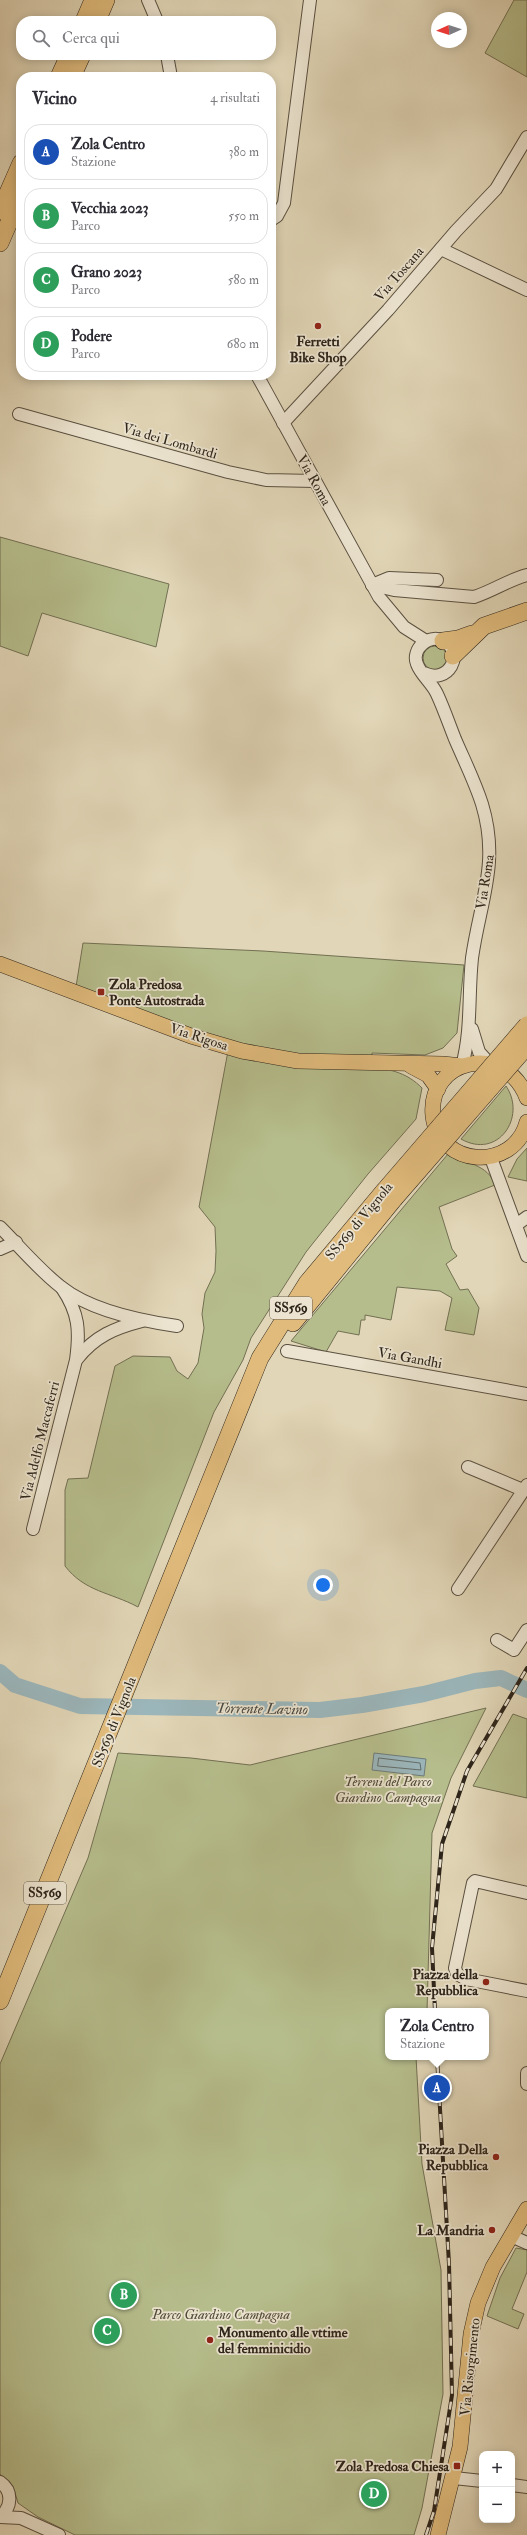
<!DOCTYPE html>
<html lang="it">
<head>
<meta charset="utf-8">
<style>
	body { margin:0; font-family:"IM FELL Double Pica",serif; background:#f7f7f7; color:#2b2b33 }
	.controls { position:absolute; right:12px; bottom:12px; display:grid; overflow:hidden; border-radius:8px; box-shadow:0 2px 10px #0003 }
	.controls button { width:36px; height:36px; display:grid; place-items:center; padding:0; border:0; border-bottom:1px solid #e1e1e2; background:#fff; color:#2b2b33; font:20px sans-serif }
	.compass { position:absolute; left:431px; top:12px; width:36px; height:36px; border-radius:50%; background:#fff; box-shadow:0 2px 10px #0003; rotate:267deg }
	.you { position:absolute; left:323px; top:1585px; width:14px; height:14px; margin:-10px; border:3px solid #fff; border-radius:50%; background:#1a73e8; box-shadow:0 0 0 6px #1a73e833 }
	.badge { display:grid; place-items:center; width:26px; height:26px; border-radius:50%; background:#8f2418; color:#fff; font-size:13px; font-weight:700 }
	.pin { position:absolute; translate:-50% -50%; border:2px solid #fff; box-shadow:0 1px 4px #0006 }
	.popup { position:absolute; left:385px; top:2008px; width:104px; height:52px; box-sizing:border-box; display:grid; place-content:center; border-radius:8px; background:#fff; filter:drop-shadow(0 1px 3px #0005); font-size:13px; white-space:nowrap; color:#7c7c81 }
	.popup b { font-size:15px; color:#2b2b33 }
	.popup::after { content:''; position:absolute; left:50%; top:100%; margin-left:-8px; border:8px solid transparent; border-top-color:#fff }
	.list { margin:0; padding:0; list-style:none }
	h2 { display:flex; justify-content:space-between; align-items:center; height:52px; margin:0; padding:0 16px; font-size:17px }
	h2 small { font-size:13px; font-weight:400; color:#7c7c81 }
	.list li { display:grid; grid-template-columns:26px 1fr auto; gap:12px; align-items:center; box-sizing:border-box; height:56px; margin:0 8px 8px; padding:0 8px; border:1px solid #e1e1e2; border-radius:16px }
	.list b { display:block; font-size:15px; white-space:nowrap }
	.list p { margin:0; font-size:13px; white-space:nowrap; color:#7c7c81 }
	.list em { font-size:13px; font-style:normal; color:#7c7c81 }
	.icon { flex:none; width:22px; height:22px; fill:none; stroke:currentColor; stroke-width:2; stroke-linecap:round; stroke-linejoin:round }
	.map { position:relative; flex:none; width:527px; height:2535px; overflow:hidden }
	.search { position:absolute; background:#fff; box-shadow:0 2px 10px #0003; left:16px; top:16px; width:260px; height:44px; display:flex; align-items:center; gap:10px; box-sizing:border-box; padding:0 14px; border-radius:16px; color:#7c7c81; font-size:15px }
	.panel { position:absolute; background:#fff; box-shadow:0 2px 10px #0003; left:16px; top:72px; width:260px; height:308px; border-radius:16px }
	.map>svg:first-child { display:block }
	.green { fill:#b6bd8c; stroke:#727053 }
	.water { fill:#9bb6bb; stroke:#6f7c7b }
	.lines { fill:none; stroke-linecap:round; stroke-linejoin:round }
	.shore { stroke:#646d6a; stroke-width:1 }
	.river { stroke:#9bb6bb; stroke-width:16 }
	.minor-casing { stroke:#5a5041; stroke-width:14 }
	.major-casing { stroke:#2d241a; stroke-width:16 }
	.highway-casing { stroke:#2d241a; stroke-width:18 }
	.minor { stroke:#ece4d0; stroke-width:12 }
	.major { stroke:#e0bb7c; stroke-width:15 }
	.highway { stroke:#e0bb7c; stroke-width:17 }
	.rail-casing { stroke:#2d241a; stroke-width:4 }
	.rail { stroke:#ece4d0; stroke-width:2.5; stroke-dasharray:8; stroke-linecap:butt }
	.highway-bridge-casing { stroke:#2d241a; stroke-width:18; stroke-linecap:butt }
	.highway-bridge { stroke:#e0bb7c; stroke-width:17 }
	.poi-dot { fill:#8f2418; stroke:#ece4d0; stroke-width:1.5 }
	.labels { text-anchor:middle; dominant-baseline:central; stroke-width:3.5; stroke-linejoin:round; paint-order:stroke }
	.shield { fill:#ece4d0; stroke:#665e51; stroke-width:1 }
	.shield-label { font-size:13px; font-weight:bold; fill:#2d241a }
	.street-label { font-size:14px; fill:#2d241a; stroke:#ece4d0 }
	.poi-label { font-size:14px; font-weight:bold; fill:#2d241a; stroke:#ece4d0; text-anchor:end }
	.park-label { font-size:14px; font-style:italic; fill:#4f4a36; stroke:#ece4d0 }
	.water-label { font-size:15px; font-style:italic; fill:#484842; stroke:#ece4d0 }
</style>
</head>
<body>
<div class="map">
<svg width="527" height="2535" viewBox="0 0 527 2535">
	<rect width="100%" height="100%" fill="#e1d6b7"/>
	<filter id="stains"><feTurbulence type="fractalNoise" baseFrequency=".005" numOctaves="4"/><feColorMatrix values="0 0 0 0 .2 0 0 0 0 .09 0 0 0 0 .02 0 0 0 .5 -.17"/></filter>
	<radialGradient id="worn" r=".72"><stop offset=".6" stop-color="#630" stop-opacity="0"/><stop offset="1" stop-color="#630" stop-opacity=".3"/></radialGradient>
	<g class="green">
		<path d="M514,0H527V77L485,53Z"/>
		<path d="M0,537L169,584L156,647L42,613L28,656L0,646Z"/>
		<circle cx="435" cy="658" r="12"/>
		<path d="M83,943L263,951L464,965L457,1033L443,1048L425,1055L372,1053V1067C393,1070 407,1073 422,1088L416,1119L368,1174L306,1252L251,1338L243,1360L214,1412L138,1607C110,1592 85,1592 65,1566V1490L68,1479L88,1478L115,1366L133,1356L170,1357L177,1371L188,1379L198,1363L204,1328L202,1314L205,1293L215,1272L216,1251L215,1227L199,1207L228,1051L75,993Z"/>
		<path d="M506,1086C527,1117 498,1160 461,1139Z"/>
		<path d="M527,1148V1181L508,1177L517,1159Z"/>
		<path d="M448,1154C466,1164 488,1164 495,1185L439,1207L452,1249L457,1256L446,1264L460,1290L468,1289L479,1308L474,1335L445,1330L452,1298L440,1291L397,1287L391,1320L365,1315V1320H361L359,1335L338,1331L326,1352L291,1341Z"/>
		<path d="M486,1708L451,1778L432,1833L427,2011H388V2057H416L422,2164L441,2270L443,2394L422,2508L414,2535H75L38,2517L18,2503L13,2486L0,2474V2064L88,1858L118,1753L191,1758L250,1765Z"/>
		<path d="M513,1714L527,1719V1798L473,1786Z"/>
		<path d="M516,2248L527,2250V2272L512,2309L524,2314L518,2329L487,2316L500,2278Z"/>
	</g>
	<path class="water" d="M374,1753L426,1759L424,1776L372,1770Z"/>
	<g class="lines">
		<path class="shore" d="M379,1758L420,1763L421,1770L378,1766Z"/>
		<path class="river" d="M0,1672L15,1685L80,1706L320,1710L362,1705L424,1694L475,1681L501,1678L527,1690"/>
		<g class="minor-casing">
			<g id="minor">
				<path d="M148,0L157,21"/>
				<path d="M167,55L171,77"/>
				<path d="M271,220L277,216L284,203L310,0"/>
				<path d="M441,249L527,290"/>
				<path d="M257,375L379,597L404,627L426,641"/>
				<path d="M19,414L228,472L266,480L315,481"/>
				<path d="M283,423L388,310L456,231L496,189L527,137"/>
				<path d="M372,585L394,590L474,597C493,591 508,580 527,575"/>
				<path d="M372,585L389,578L437,580"/>
				<path d="M424,673C449,685 465,653 444,641C429,633 411,649 417,664C421,675 432,683 437,694C444,709 449,724 455,739C464,760 475,782 482,804C500,863 480,901 472,958C468,996 472,1029 462,1066"/>
				<path d="M472,1029L479,1052L489,1063"/>
				<path d="M491,1158L527,1256"/>
				<path d="M516,1225L527,1217"/>
				<path d="M0,1227C20,1247 39,1270 61,1287C90,1310 142,1321 177,1326"/>
				<path d="M0,1249L16,1242"/>
				<path d="M287,1351L527,1394"/>
				<path d="M77,1359C95,1336 115,1328 142,1321"/>
				<path d="M468,1467L523,1490"/>
				<path d="M33,1529L76,1360C80,1331 79,1313 62,1288"/>
				<path d="M458,1589L527,1485"/>
				<path d="M497,1640L514,1650L527,1630"/>
				<path d="M527,1893L475,1881L473,1883L455,1968L457,1974L466,1979L527,1991"/>
				<path d="M527,2073V2084"/>
				<path d="M511,2236L527,2243"/>
				<path d="M454,2478L482,2481"/>
				<path d="M0,2482C13,2491 12,2507 0,2517"/>
				<path d="M512,2485L527,2487"/>
				<path d="M0,2517L21,2518L59,2535"/>
			</g>
		</g>
		<g class="major-casing">
			<g id="major">
				<path d="M0,964L191,1036L242,1051L298,1061L443,1064L462,1066"/>
				<path d="M411,1066L428,1075L438,1089"/>
				<path d="M527,1098C505,1041 427,1059 433,1116C439,1168 514,1172 527,1122"/>
				<path d="M438,2535L460,2447L471,2334L478,2303L493,2267L527,2209"/>
			</g>
		</g>
		<g class="highway-casing">
			<g id="highway">
				<path d="M84,21L93,0"/>
				<path d="M97,21L106,0"/>
				<path d="M59,77L69,55"/>
				<path d="M72,77L82,55"/>
				<path d="M0,211L21,163"/>
				<path d="M0,243L21,195"/>
				<path d="M443,641L458,639L472,634"/>
				<path d="M453,656L484,626L527,611"/>
				<path d="M293,1323L394,1199"/>
				<path d="M0,2001L260,1358L307,1283L384,1191"/>
			</g>
		</g>
		<use href="#minor" class="minor"/>
		<use href="#major" class="major"/>
		<use href="#highway" class="highway"/>
		<g class="rail-casing">
			<g id="rail">
				<path d="M435,2011L432,1948L442,1844L467,1771L527,1668"/>
				<path d="M426,2535L434,2511L452,2395L449,2264L437,2057"/>
			</g>
		</g>
		<use href="#rail" class="rail"/>
		<g class="highway-bridge-casing">
			<g id="highway-bridge">
				<path d="M384,1191L527,1025"/>
				<path d="M394,1199L527,1046"/>
			</g>
		</g>
		<use href="#highway-bridge" class="highway-bridge"/>
	</g>
	<g class="poi-dot">
		<circle cx="318" cy="326" r="4"/>
		<rect x="97" y="988" width="8" height="8" rx="2"/>
		<circle cx="486" cy="1982" r="4"/>
		<circle cx="496" cy="2157" r="4"/>
		<circle cx="492" cy="2230" r="4"/>
		<circle cx="210" cy="2340" r="4"/>
		<rect x="453" y="2462" width="8" height="8" rx="2"/>
	</g>
	<g class="labels">
		<g class="shield">
			<rect x="270" y="1297" width="42" height="22" rx="3"/>
			<rect x="24" y="1882" width="42" height="22" rx="3"/>
		</g>
		<g class="shield-label">
			<text x="291" y="1308">SS569</text>
			<text x="45" y="1893">SS569</text>
		</g>
		<g class="street-label">
			<text transform="translate(399 274) rotate(-49)">Via Toscana</text>
			<text transform="translate(170 441) rotate(16)">Via dei Lombardi</text>
			<text transform="translate(314 480) rotate(61)">Via Roma</text>
			<text transform="translate(485 882) rotate(-81)">Via Roma</text>
			<text transform="translate(199 1037) rotate(18)">Via Rigosa</text>
			<text transform="translate(359 1221) rotate(-50)">SS569 di Vignola</text>
			<text transform="translate(410 1358) rotate(10)">Via Gandhi</text>
			<text transform="translate(40 1441) rotate(-76)">Via Adelfo Maccaferri</text>
			<text transform="translate(114 1722) rotate(-68)">SS569 di Vignola</text>
			<text transform="translate(470 2367) rotate(-84)">Via Risorgimento</text>
		</g>
		<g class="poi-label">
			<text x="318" y="341" text-anchor="middle">Ferretti<tspan x="318" dy="16">Bike Shop</tspan></text>
			<text x="109" y="984" text-anchor="start">Zola Predosa<tspan x="109" dy="16">Ponte Autostrada</tspan></text>
			<text x="478" y="1974">Piazza della<tspan x="478" dy="16">Repubblica</tspan></text>
			<text x="488" y="2149">Piazza Della<tspan x="488" dy="16">Repubblica</tspan></text>
			<text x="484" y="2230">La Mandria</text>
			<text x="218" y="2332" text-anchor="start">Monumento alle vttime<tspan x="218" dy="16">del femminicidio</tspan></text>
			<text x="449" y="2466">Zola Predosa Chiesa</text>
		</g>
		<g class="park-label">
			<text x="388" y="1781">Terreni del Parco<tspan x="388" dy="16">Giardino Campagna</tspan></text>
			<text x="221" y="2314">Parco Giardino Campagna</text>
		</g>
		<g class="water-label">
			<text transform="translate(262 1709) rotate(1)">Torrente Lavino</text>
		</g>
	</g>
	<rect width="100%" height="100%" filter="url(#stains)"/>
	<rect width="100%" height="100%" fill="url(#worn)"/>
</svg>
<div class="controls">
<button>+</button>
<button>−</button>
</div>
<svg class="compass" viewBox="-18 -18 36 36"><path d="M0-13l5 13h-10z" fill="#e53935"/><path d="M0 13l5-13h-10z" fill="#7c7c81"/></svg>
<div class="you"></div>
<div class="pin badge" style="left:437px;top:2088px;background:#1a4fb4">A</div>
<div class="popup"><b>Zola Centro</b>Stazione</div>
<div class="pin badge" style="left:124px;top:2295px;background:#2e9e5b">B</div>
<div class="pin badge" style="left:107px;top:2331px;background:#2e9e5b">C</div>
<div class="pin badge" style="left:374px;top:2494px;background:#2e9e5b">D</div>
<div class="search"><svg class="icon" aria-label="search" viewBox="0 0 24 24"><circle cx="10" cy="10" r="6"/><path d="M15 15l6 6"/></svg>Cerca qui</div>
<section class="panel">
<h2>Vicino<small>4 risultati</small></h2>
<ul class="list">
<li><span class="badge" style="background:#1a4fb4">A</span><div><b>Zola Centro</b><p>Stazione</p></div><em>380 m</em></li>
<li><span class="badge" style="background:#2e9e5b">B</span><div><b>Vecchia 2023</b><p>Parco</p></div><em>550 m</em></li>
<li><span class="badge" style="background:#2e9e5b">C</span><div><b>Grano 2023</b><p>Parco</p></div><em>580 m</em></li>
<li><span class="badge" style="background:#2e9e5b">D</span><div><b>Podere</b><p>Parco</p></div><em>680 m</em></li>
</ul>
</section>
</div>
</body>
</html>
